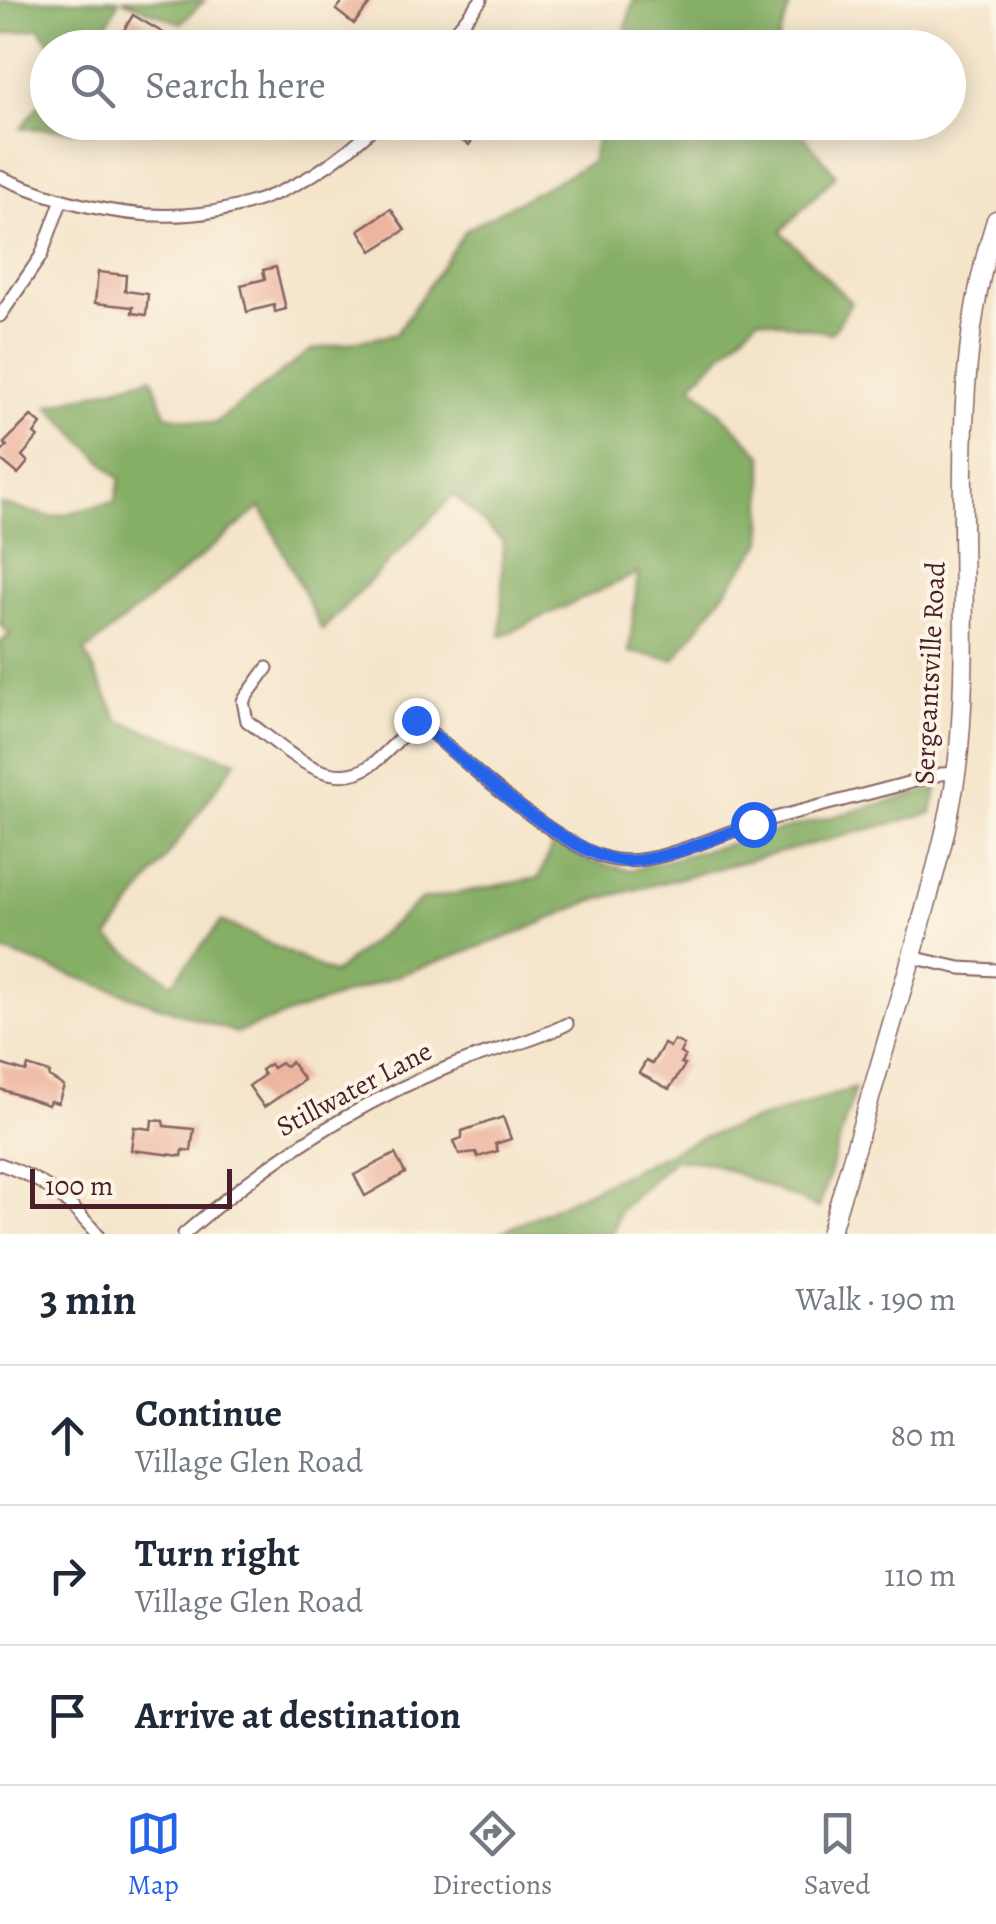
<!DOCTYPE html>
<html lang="en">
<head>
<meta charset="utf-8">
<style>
	body { margin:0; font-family:Alegreya,serif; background:#f6f6f7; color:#1f2937 }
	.scale { position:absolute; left:30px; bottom:25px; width:202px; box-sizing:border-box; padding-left:10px; border:5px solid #4a1f2b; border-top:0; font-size:28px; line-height:35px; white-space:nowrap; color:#4a1f2b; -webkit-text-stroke:8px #fcf5e5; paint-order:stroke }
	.stop { position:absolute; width:30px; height:30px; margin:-22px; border:8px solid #2563eb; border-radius:50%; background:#fff }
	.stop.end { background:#2563eb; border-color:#fff; box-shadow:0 2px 10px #0008 }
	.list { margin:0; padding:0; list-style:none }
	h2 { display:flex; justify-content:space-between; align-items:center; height:130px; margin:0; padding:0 40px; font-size:42px }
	h2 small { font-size:32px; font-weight:400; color:#747a83 }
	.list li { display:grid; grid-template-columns:65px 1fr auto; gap:30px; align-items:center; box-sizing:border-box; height:140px; padding:0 40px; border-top:2px solid #e0e1e3 }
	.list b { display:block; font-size:38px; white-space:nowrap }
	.list p { margin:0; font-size:32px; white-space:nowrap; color:#747a83 }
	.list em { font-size:32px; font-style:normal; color:#747a83 }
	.icon { flex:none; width:55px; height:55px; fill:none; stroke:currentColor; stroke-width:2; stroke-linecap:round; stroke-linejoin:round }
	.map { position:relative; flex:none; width:996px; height:1234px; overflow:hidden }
	.search { position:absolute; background:#fff; box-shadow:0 5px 25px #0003; left:30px; right:30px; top:30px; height:110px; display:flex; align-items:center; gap:25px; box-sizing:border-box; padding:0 35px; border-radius:55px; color:#747a83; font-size:38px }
	.sheet { height:550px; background:#fff }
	nav { display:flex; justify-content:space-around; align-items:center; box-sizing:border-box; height:140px; border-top:2px solid #e0e1e3; background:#fff; font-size:28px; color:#747a83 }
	nav a { display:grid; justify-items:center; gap:5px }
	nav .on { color:#2563eb }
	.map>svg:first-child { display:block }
	.forest { fill:#86af66; stroke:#686748; stroke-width:2.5 }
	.building { fill:#edb5a0 }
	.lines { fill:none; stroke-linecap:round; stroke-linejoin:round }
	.minor-casing { stroke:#866462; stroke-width:15 }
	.secondary-casing { stroke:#866462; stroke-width:21 }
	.minor { stroke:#fff; stroke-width:11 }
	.secondary { stroke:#fff; stroke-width:18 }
	.route { stroke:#2563eb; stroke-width:12 }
	.labels { text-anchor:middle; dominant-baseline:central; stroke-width:8; stroke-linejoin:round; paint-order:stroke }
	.street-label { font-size:28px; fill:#4a1f2b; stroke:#fcf5e5 }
</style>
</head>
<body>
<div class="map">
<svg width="996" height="1234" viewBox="0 0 996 1234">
	<rect width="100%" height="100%" fill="#fcf5e5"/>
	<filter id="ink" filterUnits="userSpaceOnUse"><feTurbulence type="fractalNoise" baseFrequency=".01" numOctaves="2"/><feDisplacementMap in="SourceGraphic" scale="20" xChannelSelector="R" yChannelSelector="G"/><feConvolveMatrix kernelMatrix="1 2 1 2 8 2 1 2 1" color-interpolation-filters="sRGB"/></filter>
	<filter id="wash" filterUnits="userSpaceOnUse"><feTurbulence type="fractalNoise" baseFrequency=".0048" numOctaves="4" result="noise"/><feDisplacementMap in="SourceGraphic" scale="40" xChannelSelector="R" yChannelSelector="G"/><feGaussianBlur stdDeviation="2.25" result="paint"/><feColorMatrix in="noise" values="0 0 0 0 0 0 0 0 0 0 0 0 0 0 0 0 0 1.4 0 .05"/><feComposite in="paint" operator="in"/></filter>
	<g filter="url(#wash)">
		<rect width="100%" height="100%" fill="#f4e4c9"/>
		<g class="forest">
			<path d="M0,0H119L96,48L53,47L39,28L0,35Z"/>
			<path d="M122,0H205L181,23Z"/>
			<path d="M633,0H792L776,47H621Z"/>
			<path d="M47,94L48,122L95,123V131L21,128Z"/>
			<path d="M601,123H793L836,175L781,231L851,303L832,333L758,318L692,384L763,456V541L674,660L629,652L638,573L501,636L503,541L454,495L322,630L261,507L85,652L119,721L236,761L108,938L172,983L222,921L333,974L421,900L539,878L554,841L588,861L630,870L937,789L932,813L591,901L518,933L236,1033L0,950V643L10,634L0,625V504L52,517L115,502L120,479L48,406L152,377L166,415L214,424L311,350L396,334L466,230L591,162Z"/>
			<path d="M855,1088L819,1208L711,1163L674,1159L619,1211L613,1234H498L700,1138Z"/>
		</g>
		<g id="blocks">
			<g class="building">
				<path d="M344,0H373L354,24L336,10Z"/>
				<path d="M133,15L165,34L157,48H124L116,43Z"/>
				<path d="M563,30L586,48H549Z"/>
				<path d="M449,122H483L469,145L445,130Z"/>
				<path d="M391,209L405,230L372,251L359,230Z"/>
				<path d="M276,267L286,309L275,312L274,305L247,312L241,285L265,279L263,270Z"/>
				<path d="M98,272L126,275L125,291L148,294L146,315L132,313L133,307L95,303Z"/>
				<path d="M31,416L41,424L34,434L38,437L22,456L28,462L18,474L0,459V454L7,446L4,443Z"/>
				<path d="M674,1040L684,1045L680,1053L685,1056L681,1063L685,1065L669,1089L639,1073L646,1061L652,1064L664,1044L670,1047Z"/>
				<path d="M291,1062L304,1080L264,1107L249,1086L264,1075L261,1070L270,1064L273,1068L281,1063L286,1066Z"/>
				<path d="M0,1064L26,1072L28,1066L50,1073L49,1077L64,1086L58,1103L50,1101L48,1105L0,1089Z"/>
				<path d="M503,1117L511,1139L495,1144L498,1151L478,1157L476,1152L459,1154L454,1141L462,1138V1131Z"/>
				<path d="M152,1120L163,1121L164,1126L194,1129L191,1151L183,1150L182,1156L131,1150L134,1127L151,1129Z"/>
				<path d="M395,1154L405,1173L365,1196L354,1175Z"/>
			</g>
		</g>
	</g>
	<g filter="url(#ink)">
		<use href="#blocks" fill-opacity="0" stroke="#866462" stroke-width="2.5"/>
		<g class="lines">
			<g class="minor-casing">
				<g id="minor">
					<path d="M442,48L481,0"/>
					<path d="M0,177C137,236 268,234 379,122"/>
					<path d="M0,316L41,256L61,202"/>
					<path d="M267,668L243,701L247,721C281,745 329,796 371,765C388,753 402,735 417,720C459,757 563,853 616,860C657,866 716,835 756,823C818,806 880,791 941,774L956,773"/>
					<path d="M911,957L960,968L996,970"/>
					<path d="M0,1164C46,1180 66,1198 97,1234"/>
					<path d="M184,1234C264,1164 352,1105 451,1066C489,1051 530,1043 567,1024"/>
				</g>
			</g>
			<g class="secondary-casing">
				<path id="secondary" d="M830,1234C859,1137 888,1040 916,942C933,878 953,815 959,749C975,573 941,391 996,220"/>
			</g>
			<use href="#minor" class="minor"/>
			<use href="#secondary" class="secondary"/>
		</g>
	</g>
	<g class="lines" filter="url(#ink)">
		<path class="route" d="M416,720C460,757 571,862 627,861C669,860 714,837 753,824"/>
	</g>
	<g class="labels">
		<g class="street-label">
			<text transform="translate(930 673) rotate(-87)">Sergeantsville Road</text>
			<text transform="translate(354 1089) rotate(-28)">Stillwater Lane</text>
		</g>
	</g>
</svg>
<div class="scale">100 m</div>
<div class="stop" style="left:753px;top:824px"></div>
<div class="stop end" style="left:416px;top:720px"></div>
<div class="search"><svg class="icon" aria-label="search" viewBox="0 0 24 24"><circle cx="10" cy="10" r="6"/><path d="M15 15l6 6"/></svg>Search here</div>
</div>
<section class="sheet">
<h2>3 min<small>Walk · 190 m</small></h2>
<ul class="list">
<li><svg class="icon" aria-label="ahead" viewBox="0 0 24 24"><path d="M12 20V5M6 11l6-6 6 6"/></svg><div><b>Continue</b><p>Village Glen Road</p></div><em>80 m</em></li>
<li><svg class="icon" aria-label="right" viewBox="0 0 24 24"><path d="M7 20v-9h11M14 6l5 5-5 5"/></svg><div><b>Turn right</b><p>Village Glen Road</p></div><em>110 m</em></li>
<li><svg class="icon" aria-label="arrive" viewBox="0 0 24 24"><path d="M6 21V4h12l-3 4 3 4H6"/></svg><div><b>Arrive at destination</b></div></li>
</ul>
</section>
<nav>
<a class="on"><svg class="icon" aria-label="map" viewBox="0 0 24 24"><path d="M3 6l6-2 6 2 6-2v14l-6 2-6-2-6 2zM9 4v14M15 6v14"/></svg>Map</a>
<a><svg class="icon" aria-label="directions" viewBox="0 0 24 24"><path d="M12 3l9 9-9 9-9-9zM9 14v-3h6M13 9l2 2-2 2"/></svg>Directions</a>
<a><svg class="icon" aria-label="saved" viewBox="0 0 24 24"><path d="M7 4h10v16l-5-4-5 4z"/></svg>Saved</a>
</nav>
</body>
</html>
